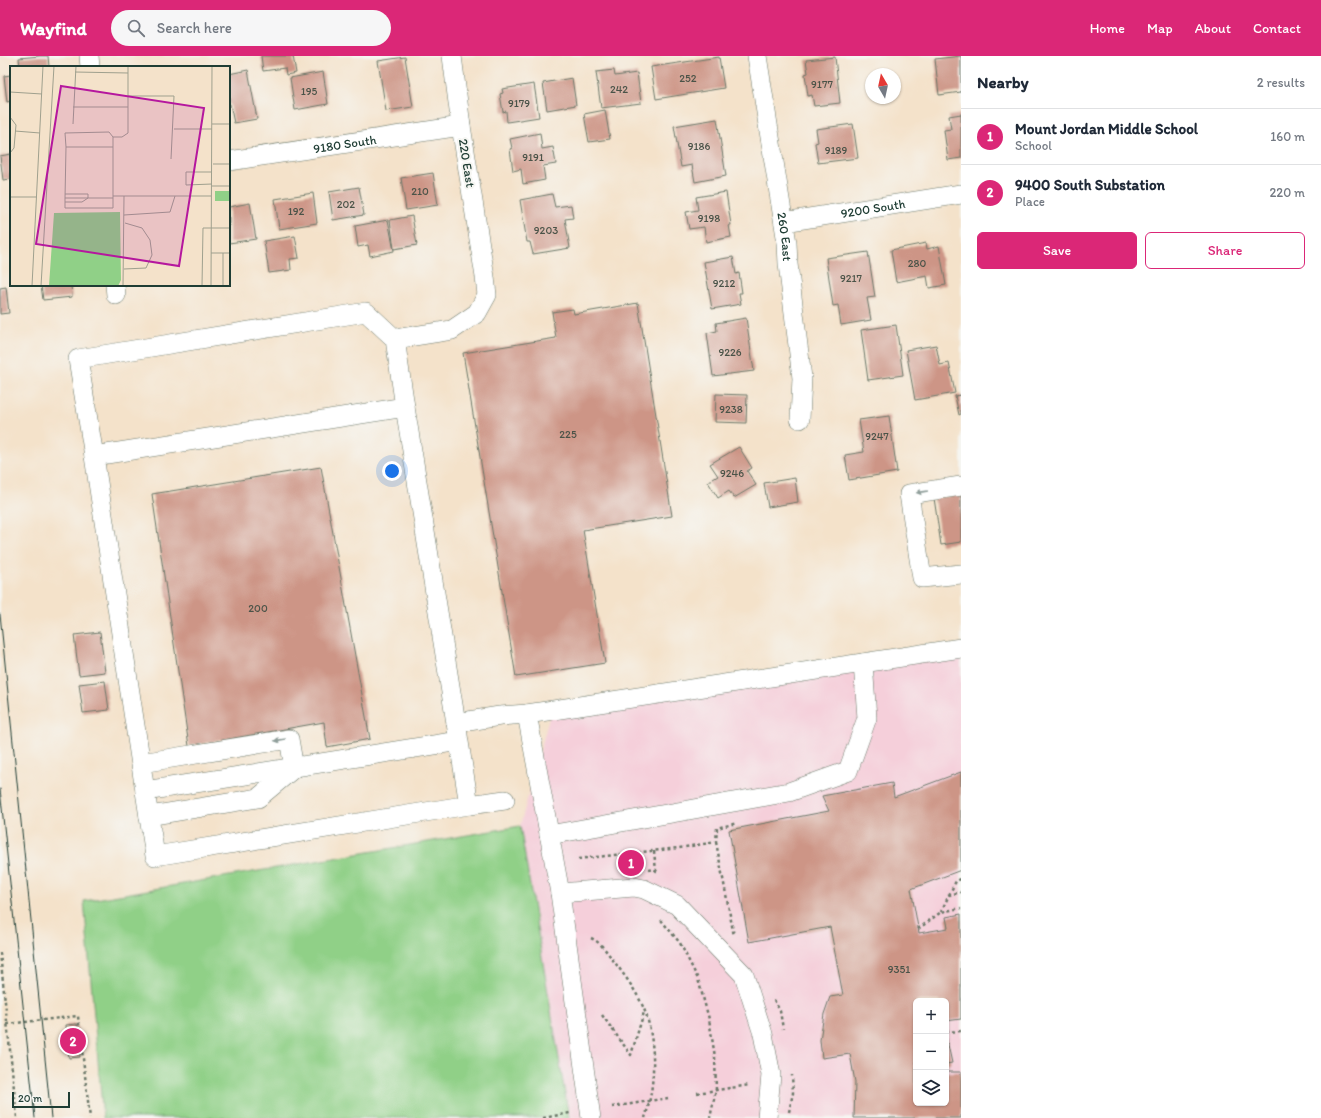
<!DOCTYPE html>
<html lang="en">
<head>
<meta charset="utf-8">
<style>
	body { margin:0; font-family:Itim,sans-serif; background:#f6f6f7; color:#1f2937 }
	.controls { position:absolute; right:12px; bottom:12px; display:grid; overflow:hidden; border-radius:6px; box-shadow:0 1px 3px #0004 }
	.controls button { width:36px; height:36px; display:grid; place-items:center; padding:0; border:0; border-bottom:1px solid #e0e1e3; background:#fff; color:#1f2937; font:20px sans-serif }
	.compass { position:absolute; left:865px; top:12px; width:36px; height:36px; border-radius:50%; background:#fff; box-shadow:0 1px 3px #0004; rotate:351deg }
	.scale { position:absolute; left:12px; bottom:10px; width:58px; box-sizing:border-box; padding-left:4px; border:2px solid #1f3d34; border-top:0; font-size:11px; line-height:14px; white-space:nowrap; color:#1f3d34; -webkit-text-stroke:3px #f6f6f2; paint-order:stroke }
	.you { position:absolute; left:392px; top:415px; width:14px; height:14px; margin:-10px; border:3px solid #fff; border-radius:50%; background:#1a73e8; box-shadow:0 0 0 6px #1a73e833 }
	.badge { display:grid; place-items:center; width:26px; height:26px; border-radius:50%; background:#db2777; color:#fff; font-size:13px; font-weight:700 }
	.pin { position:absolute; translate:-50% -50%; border:2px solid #fff; box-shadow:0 1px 4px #0006 }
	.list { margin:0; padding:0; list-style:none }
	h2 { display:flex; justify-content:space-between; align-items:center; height:52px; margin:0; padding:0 16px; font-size:17px }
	h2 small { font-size:13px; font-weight:400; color:#747a83 }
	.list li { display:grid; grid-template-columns:26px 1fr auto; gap:12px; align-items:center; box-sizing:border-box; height:56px; padding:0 16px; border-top:1px solid #e0e1e3 }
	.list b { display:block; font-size:15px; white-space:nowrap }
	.list p { margin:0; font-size:13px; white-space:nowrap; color:#747a83 }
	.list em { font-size:13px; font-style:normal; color:#747a83 }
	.actions { display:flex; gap:8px; padding:12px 16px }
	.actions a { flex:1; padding:9px 0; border:1px solid #db2777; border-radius:6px; text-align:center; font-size:14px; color:#db2777 }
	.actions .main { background:#db2777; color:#fff }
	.icon { flex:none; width:22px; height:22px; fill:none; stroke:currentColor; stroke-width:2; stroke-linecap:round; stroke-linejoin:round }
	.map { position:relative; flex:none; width:961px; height:1062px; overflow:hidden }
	header { display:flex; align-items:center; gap:24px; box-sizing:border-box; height:56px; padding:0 20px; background:#db2777; color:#fff }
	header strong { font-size:19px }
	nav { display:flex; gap:22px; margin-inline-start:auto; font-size:14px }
	.search { width:280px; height:36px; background:#f6f6f7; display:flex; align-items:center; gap:10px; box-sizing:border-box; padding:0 14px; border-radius:22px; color:#747a83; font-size:15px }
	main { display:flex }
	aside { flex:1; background:#fff }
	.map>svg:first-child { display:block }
	.built { fill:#f5cfda; fill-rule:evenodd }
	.grass { fill:#90d087; stroke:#58865e }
	.building { fill:#cd9586 }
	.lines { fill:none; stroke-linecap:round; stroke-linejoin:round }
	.minor-casing { stroke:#6a7768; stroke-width:20 }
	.path { stroke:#6a7768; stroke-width:2.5; stroke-dasharray:3 3; stroke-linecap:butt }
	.minor { stroke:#fff; stroke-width:19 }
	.tram { stroke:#1f3d34; stroke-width:1 }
	.oneway { fill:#8f9e9a }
	.labels { text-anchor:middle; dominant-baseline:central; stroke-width:4; stroke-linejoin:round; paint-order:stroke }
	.number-label { font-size:11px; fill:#4a5348 }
	.street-label { font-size:13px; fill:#1f3d34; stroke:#f6f6f2 }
	.inset-road { fill:none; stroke:#9fa08e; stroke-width:1 }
	.view { fill:#b5179e; fill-opacity:0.15; stroke:#b5179e; stroke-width:2 }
	.inset-edge { fill:none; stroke:#1f3d34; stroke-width:2 }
</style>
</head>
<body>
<header>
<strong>Wayfind</strong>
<div class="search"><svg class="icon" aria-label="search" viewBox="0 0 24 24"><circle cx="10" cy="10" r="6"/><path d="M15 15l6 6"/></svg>Search here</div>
<nav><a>Home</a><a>Map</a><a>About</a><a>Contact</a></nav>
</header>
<main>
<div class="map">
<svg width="961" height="1062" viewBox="0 0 961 1062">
	<rect width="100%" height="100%" fill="#f6f6f2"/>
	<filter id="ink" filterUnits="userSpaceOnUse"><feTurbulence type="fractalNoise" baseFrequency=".025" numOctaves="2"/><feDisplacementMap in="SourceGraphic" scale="8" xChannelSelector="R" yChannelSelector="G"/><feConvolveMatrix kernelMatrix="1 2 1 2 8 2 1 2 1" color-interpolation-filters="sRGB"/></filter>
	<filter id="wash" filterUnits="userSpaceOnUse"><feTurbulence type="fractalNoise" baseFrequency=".012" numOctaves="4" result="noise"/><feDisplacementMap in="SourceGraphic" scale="16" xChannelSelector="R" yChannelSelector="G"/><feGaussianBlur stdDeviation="0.9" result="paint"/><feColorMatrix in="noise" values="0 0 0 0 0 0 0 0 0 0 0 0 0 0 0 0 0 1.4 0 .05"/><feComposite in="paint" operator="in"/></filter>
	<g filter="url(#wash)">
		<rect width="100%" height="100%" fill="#f4e2ca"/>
		<path class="built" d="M961,591V1062H103L84,845L520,770L550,658ZM916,945H946V1047H916Z"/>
		<path class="grass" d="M520,770L569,1062H103L84,845Z"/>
		<g id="blocks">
			<g class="building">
				<path d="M40,0H48L49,11H20L19,2Z"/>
				<path d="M261,0H293L296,17L286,19L285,12L263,15Z"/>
				<path d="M961,0V36L939,39L935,3Z"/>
				<path d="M405,1L413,51L386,55L378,5Z"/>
				<path d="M719,1L724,32L656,43L651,11Z"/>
				<path d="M835,1L840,47L814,50L812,39L808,40L805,18L808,17L806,4Z"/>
				<path d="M248,14L257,63L234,67L230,48H229V18Z"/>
				<path d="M614,14L615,20L637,17L641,47L601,52L596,16Z"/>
				<path d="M323,16L328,48L295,54L290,22Z"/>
				<path d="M11,19V45L7,46L4,20Z"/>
				<path d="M572,22L576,49L547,54L543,27Z"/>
				<path d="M534,28L539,61L507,66L506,55L503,56L500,38L503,37L502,33Z"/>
				<path d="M605,54L610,83L589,86L584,58Z"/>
				<path d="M961,58V102L948,104L944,74L951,73L949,60Z"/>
				<path d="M717,63L726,120L695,126L692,109L681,111L674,70Z"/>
				<path d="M853,68L858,102L818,107L815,87L818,86L816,73Z"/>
				<path d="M540,77L542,93L553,91L556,108L543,110L545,124L523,128L521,113L513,115L510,93L512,92L510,83Z"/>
				<path d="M11,98V123L3,124L0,100Z"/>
				<path d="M433,117L438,149L406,154L401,122Z"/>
				<path d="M359,131L364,159L333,164L329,136Z"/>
				<path d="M726,136L731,169H729L731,181L706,186L704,171L689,173L686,156L698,154L696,141Z"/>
				<path d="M313,137L317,167L279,173L275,143Z"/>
				<path d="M552,138L555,151L571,149L573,162L565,163L570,192L533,198L530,186H527L520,144Z"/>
				<path d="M250,147L256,183L229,187V151Z"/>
				<path d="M412,160L417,189L394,193L390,164Z"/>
				<path d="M388,164L394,195L370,200L368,189L358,191L355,170Z"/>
				<path d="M295,180L299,202L290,203L291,214L269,217L264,185Z"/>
				<path d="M926,187L927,193L939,190L946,229L929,232L927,220L896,226L891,194Z"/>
				<path d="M868,196L875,241L867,242L871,264L841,269L838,249L833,250L826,202Z"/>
				<path d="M733,201L736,218L739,217L742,237H739L741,248L712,253L704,206Z"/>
				<path d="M41,229H71L72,241L43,244Z"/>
				<path d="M6,231L9,257L0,258V232Z"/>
				<path d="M638,247L672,460L583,474L605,607L516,621L463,297L556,282L552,256L573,253L574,258Z"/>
				<path d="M746,262L754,315L713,320L707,277L717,275L716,267Z"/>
				<path d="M896,269L903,319L868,324L861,274Z"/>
				<path d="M936,289L940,309L949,307L955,337L915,344L906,294Z"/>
				<path d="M716,338L747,339L746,367L715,366Z"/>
				<path d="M961,339V358L959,359L955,340Z"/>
				<path d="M889,360L897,416L849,424L845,399L864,396L859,364Z"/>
				<path d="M739,391L752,412L747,415L756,429L734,442L729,435L718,442L708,426L718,420L710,408Z"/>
				<path d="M321,411L370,683L327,691L324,666L189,690L152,438Z"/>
				<path d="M795,422L798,446L768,451L764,427Z"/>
				<path d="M961,438V486L941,489L934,442Z"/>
				<path d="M100,576L105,616L79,619L74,579Z"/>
				<path d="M105,625L109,654L83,657L79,628Z"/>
				<path d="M961,716V814L911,833L919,877L948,872L946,861L961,858V963L946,965V945H916V1047H946V1016H961V1062H854L855,1026L850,998L822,1002L820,984L824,958L830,941L843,939L830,871L749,886L729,774L829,755L822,740L892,727L894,741Z"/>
				<path d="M77,968L80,1001L69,1002L66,969Z"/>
				<path d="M946,980L952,1007L946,1008Z"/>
			</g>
		</g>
	</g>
	<g filter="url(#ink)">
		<use href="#blocks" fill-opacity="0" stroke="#6a7768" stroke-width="1"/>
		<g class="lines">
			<g class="minor-casing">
				<g id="minor">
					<path d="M89,0L90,11"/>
					<path id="s1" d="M757,0L787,187L788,208L802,322L800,363"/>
					<path id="s2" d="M229,105L461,70"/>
					<path id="s3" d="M784,166L961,138"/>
					<path d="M115,229L116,239"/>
					<path d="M366,256L395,283L405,351L94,400L78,303Z"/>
					<path d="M395,283L452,274L477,257L487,239L485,221L461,70L452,0"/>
					<path d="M405,351L456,667L500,660L527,658"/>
					<path d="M94,400L145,735"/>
					<path d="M961,430L909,438L922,522L961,518"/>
					<path d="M456,667L469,749L155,800L145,735L459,685"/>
					<path d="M141,707L289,683L294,712L258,742L149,760"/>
					<path d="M469,749L505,744"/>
					<path d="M549,779L789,736L848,715L867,662L863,607"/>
					<path d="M560,837L634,831L644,833L677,849L744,919L763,978L771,1019L767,1062"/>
					<path d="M591,1062L560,837L527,658L961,592"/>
				</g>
			</g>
			<g class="path">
				<path d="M716,786L734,880"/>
				<path d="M654,795L656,815"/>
				<path d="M578,803L679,792L716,786L717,772L737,767"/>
				<path d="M649,814L654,813L659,817"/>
				<path d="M949,839L956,825L961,823"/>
				<path d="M941,856L949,839L961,836"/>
				<path d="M661,864L680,887L698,923L709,963L715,1001L716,1034L710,1062"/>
				<path d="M918,873L941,856L961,852"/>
				<path d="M591,882C602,887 608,898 616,908C628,924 641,942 647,961C656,993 655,1031 645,1062"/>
				<path d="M0,897L17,1062"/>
				<path d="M774,944L780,955L783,973"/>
				<path d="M602,959L631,999L644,956"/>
				<path d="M7,968L78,960L90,1062"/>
				<path d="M946,976L961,975"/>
				<path d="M697,1037L750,1029"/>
				<path d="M612,1051L668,1042"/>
				<path d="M789,1056L793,1037L792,1019"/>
				<path d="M543,1062L570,1057"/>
			</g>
			<use href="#minor" class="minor"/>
			<g class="tram">
				<path d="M0,558L51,1062"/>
				<path d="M0,733L35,1062"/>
			</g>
		</g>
		<defs><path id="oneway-solid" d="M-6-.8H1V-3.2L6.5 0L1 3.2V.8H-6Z"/></defs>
		<g class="oneway">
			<use href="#oneway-solid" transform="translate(922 436) rotate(171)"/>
			<use href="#oneway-solid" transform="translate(280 684) rotate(171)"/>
		</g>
	</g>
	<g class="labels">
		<g class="number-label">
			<text x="688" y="22">252</text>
			<text x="822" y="28">9177</text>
			<text x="619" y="33">242</text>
			<text x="309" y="35">195</text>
			<text x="519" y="47">9179</text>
			<text x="699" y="90">9186</text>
			<text x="836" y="94">9189</text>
			<text x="533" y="101">9191</text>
			<text x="420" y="135">210</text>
			<text x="346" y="148">202</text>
			<text x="296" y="155">192</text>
			<text x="709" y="162">9198</text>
			<text x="546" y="174">9203</text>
			<text x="917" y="207">280</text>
			<text x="851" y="222">9217</text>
			<text x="724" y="227">9212</text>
			<text x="730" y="296">9226</text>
			<text x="731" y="353">9238</text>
			<text x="568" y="378">225</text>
			<text x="877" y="380">9247</text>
			<text x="732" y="417">9246</text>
			<text x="258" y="552">200</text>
			<text x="899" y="913">9351</text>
		</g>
		<g class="street-label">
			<text stroke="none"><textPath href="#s2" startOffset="117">9180 South</textPath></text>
			<text transform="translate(467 107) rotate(81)">220 East</text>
			<text stroke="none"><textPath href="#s3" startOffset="90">9200 South</textPath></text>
			<text stroke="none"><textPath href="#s1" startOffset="183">260 East</textPath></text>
		</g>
	</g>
	<g transform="translate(10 10)">
		<rect width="220" height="220" fill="#f4e2ca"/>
		<path d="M205,125H220V135H205ZM110,146L111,214L108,220H39L44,147Z" fill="#90d087"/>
		<path class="inset-road" d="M65,6L118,7M0,26L32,28M118,30H164L161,93M63,41H118M0,51L6,59L4,82L0,87M63,58L66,0M202,58H220M164,63H202M5,65L30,67M99,66L103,71V81H56L55,67ZM103,71H112L118,67V0M103,81V130H114M203,98H220M202,106H176V119L202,118M202,120H220M103,130V142H55V132H103M0,131H27M55,132L56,81M55,136H72L78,132V128H55M114,149L160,146L165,130M201,187H220M114,203L136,202L142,189L140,174L132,162L115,157M22,220L33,0M31,220L44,0M113,220L114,130H201M192,220L193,162H220M201,220L202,0M213,220V187"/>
		<path class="view" d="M51,20L194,42L169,200L26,178Z"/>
		<rect width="220" height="220" class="inset-edge"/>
	</g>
</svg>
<div class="controls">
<button>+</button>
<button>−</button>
<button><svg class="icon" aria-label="layers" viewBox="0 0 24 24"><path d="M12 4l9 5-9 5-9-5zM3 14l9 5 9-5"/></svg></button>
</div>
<svg class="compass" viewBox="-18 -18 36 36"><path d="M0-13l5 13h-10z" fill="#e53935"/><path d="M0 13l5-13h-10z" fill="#747a83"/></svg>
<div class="scale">20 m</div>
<div class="you"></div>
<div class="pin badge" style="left:631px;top:807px">1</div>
<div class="pin badge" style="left:73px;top:985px">2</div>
</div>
<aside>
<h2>Nearby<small>2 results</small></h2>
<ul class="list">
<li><span class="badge">1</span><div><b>Mount Jordan Middle School</b><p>School</p></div><em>160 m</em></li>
<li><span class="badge">2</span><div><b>9400 South Substation</b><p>Place</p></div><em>220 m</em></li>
</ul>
<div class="actions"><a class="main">Save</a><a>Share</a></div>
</aside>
</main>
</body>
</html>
